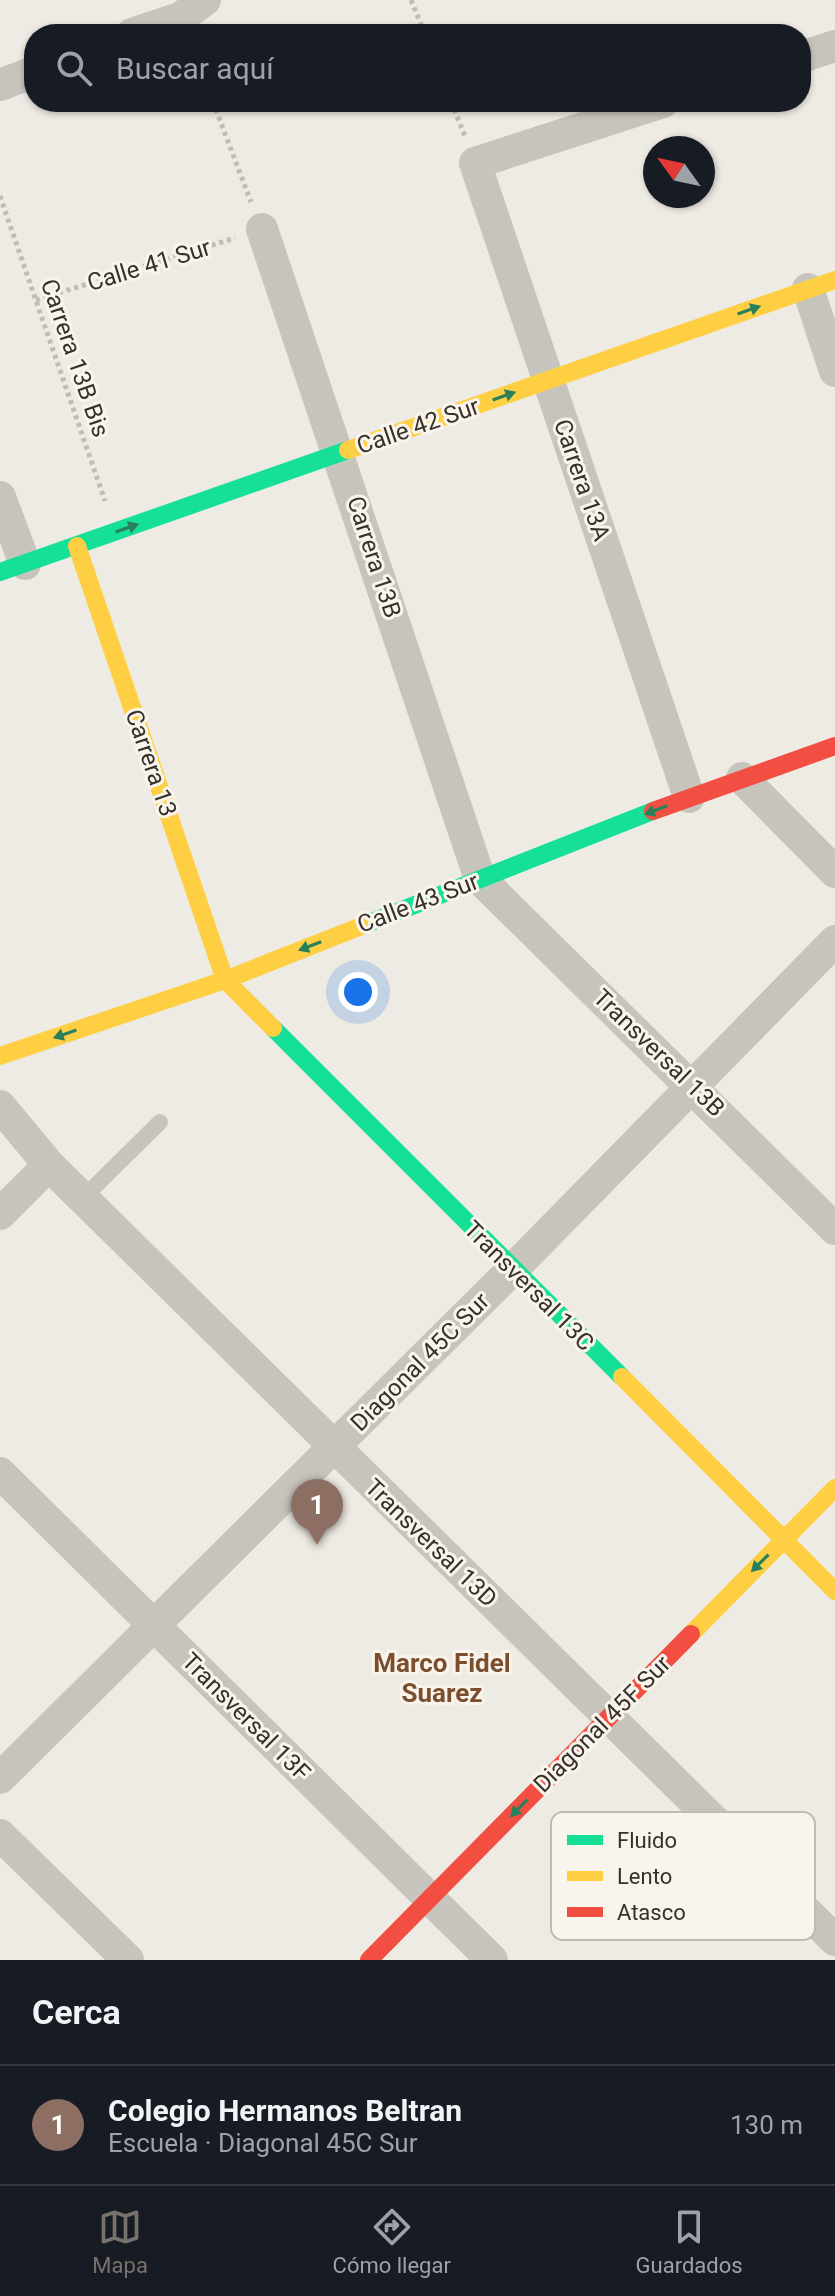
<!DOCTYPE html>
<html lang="es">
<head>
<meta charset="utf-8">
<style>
	body { margin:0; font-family:Roboto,sans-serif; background:#20242c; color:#f1f3f6 }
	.compass { position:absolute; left:643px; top:136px; width:72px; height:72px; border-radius:50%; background:#171b24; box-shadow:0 2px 6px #0004; rotate:303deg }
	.you { position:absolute; left:358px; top:992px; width:28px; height:28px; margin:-20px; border:6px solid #fff; border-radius:50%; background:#1a73e8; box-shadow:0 0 0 12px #1a73e833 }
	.badge { display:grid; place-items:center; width:52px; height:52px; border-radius:50%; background:#77726c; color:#fff; font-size:26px; font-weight:700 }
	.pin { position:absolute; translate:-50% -66px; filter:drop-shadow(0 2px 4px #0008) }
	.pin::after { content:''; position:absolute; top:42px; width:28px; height:24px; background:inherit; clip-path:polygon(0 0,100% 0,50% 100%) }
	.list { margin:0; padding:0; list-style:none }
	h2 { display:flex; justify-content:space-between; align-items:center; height:104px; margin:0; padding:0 32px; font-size:34px }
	h2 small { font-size:26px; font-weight:400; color:#9ea1a6 }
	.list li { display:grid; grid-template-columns:52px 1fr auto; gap:24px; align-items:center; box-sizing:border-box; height:120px; padding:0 32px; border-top:2px solid #363941 }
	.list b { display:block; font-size:30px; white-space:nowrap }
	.list p { margin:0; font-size:26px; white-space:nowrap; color:#9ea1a6 }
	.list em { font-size:26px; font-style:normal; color:#9ea1a6 }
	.icon { flex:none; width:44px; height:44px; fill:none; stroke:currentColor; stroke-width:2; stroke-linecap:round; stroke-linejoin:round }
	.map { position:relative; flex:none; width:835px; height:1960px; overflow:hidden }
	.search { position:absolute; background:#171b24; box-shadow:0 2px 6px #0004; left:24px; right:24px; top:24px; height:88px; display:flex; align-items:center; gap:20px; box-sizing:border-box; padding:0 28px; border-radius:32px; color:#9ea1a6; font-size:30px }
	.sheet { height:224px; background:#171b24 }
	nav { display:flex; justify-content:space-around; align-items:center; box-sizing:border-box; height:112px; border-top:2px solid #363941; background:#171b24; font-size:22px; color:#9ea1a6 }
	nav a { display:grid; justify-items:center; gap:4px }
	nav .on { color:#77726c }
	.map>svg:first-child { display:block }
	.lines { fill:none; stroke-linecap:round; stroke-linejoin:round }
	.path { stroke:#c0bcb6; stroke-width:5; stroke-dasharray:4 4; stroke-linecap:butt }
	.lane { stroke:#c7c3bd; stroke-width:16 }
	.street { stroke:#c7c3bd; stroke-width:32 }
	.fast { stroke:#16e098; stroke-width:18 }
	.slow { stroke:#ffcf43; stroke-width:18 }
	.jam { stroke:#f24e42; stroke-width:18 }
	.oneway { fill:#28805d }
	.labels { text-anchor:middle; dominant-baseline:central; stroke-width:6; stroke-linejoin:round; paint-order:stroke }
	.street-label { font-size:24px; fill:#37312c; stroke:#f9f5ed }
	.neighbourhood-label { font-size:26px; font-weight:bold; fill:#7d4e2e; stroke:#f9f5ed }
	.key { fill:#f9f5ed; stroke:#bfbab3; stroke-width:2 }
	.key-label { font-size:22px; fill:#37312c }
</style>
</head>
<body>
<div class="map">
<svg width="835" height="1960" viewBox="0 0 835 1960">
	<rect width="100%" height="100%" fill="#eeebe4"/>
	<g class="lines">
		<g class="path">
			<path d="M411,0L425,34"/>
			<path d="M213,102L251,202"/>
			<path d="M451,102L465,136"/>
			<path d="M0,196L105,501"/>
			<path d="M36,300L235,238"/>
		</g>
		<path class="lane" d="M83,1198L160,1122"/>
		<g class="street">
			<path d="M132,34L180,18L205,0"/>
			<path d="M801,57L835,46"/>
			<path d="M0,85L34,72"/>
			<path d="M663,102L475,163L689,797"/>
			<path d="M262,229L480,879L835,1229"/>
			<path d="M808,289L835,371"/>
			<path d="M0,497L25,564"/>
			<path d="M742,778L835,872"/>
			<path d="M0,1106L49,1165L835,1940"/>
			<path d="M0,1214L49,1165"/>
			<path d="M0,1473L492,1960"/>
			<path d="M0,1778L512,1270L835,941"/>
			<path d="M0,1835L128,1960"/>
		</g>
		<g class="fast">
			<path d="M0,572L348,450"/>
			<path d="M369,923L653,811"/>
			<path d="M273,1028L622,1377"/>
		</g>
		<g class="slow">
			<path d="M348,450L835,280"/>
			<path d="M77,546L225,980L273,1028"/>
			<path d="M0,1056L225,980L369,923"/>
			<path d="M622,1377L835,1591"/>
			<path d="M691,1634L835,1488"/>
		</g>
		<g class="jam">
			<path d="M653,811L835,746"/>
			<path d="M369,1960L691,1634"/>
		</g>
	</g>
	<defs><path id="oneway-solid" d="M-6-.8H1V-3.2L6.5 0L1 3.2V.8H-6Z" transform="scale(2)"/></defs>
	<g class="oneway">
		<use href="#oneway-solid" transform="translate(749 310) rotate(-19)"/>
		<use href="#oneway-solid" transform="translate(504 396) rotate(-19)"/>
		<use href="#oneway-solid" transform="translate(127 528) rotate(-19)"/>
		<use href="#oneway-solid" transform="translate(656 810) rotate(159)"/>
		<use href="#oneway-solid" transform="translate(310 946) rotate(159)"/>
		<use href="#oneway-solid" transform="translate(65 1034) rotate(161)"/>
		<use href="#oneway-solid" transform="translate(760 1563) rotate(135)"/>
		<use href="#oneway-solid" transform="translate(519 1808) rotate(135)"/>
	</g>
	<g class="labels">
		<g class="street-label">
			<text transform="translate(149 265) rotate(-17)">Calle 41 Sur</text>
			<text transform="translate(75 358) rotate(71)">Carrera 13B Bis</text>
			<text transform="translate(418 426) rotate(-19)">Calle 42 Sur</text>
			<text transform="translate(582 480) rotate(71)">Carrera 13A</text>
			<text transform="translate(374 557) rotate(72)">Carrera 13B</text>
			<text transform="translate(151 763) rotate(71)">Carrera 13</text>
			<text transform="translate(418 903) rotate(-21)">Calle 43 Sur</text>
			<text transform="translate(659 1053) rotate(44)">Transversal 13B</text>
			<text transform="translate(529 1286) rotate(45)">Transversal 13C</text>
			<text transform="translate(420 1362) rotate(-45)">Diagonal 45C Sur</text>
			<text transform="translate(431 1543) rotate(44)">Transversal 13D</text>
			<text transform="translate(246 1717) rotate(45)">Transversal 13F</text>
			<text transform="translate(602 1724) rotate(-45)">Diagonal 45F Sur</text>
		</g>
		<g class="neighbourhood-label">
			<text x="442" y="1663">Marco Fidel<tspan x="442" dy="30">Suarez</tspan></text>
		</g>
	</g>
	<rect x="551" y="1812" width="264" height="128" rx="12" class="key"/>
	<rect x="567" y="1835" width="36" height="10" fill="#16e098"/>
	<rect x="567" y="1871" width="36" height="10" fill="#ffcf43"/>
	<rect x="567" y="1907" width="36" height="10" fill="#f24e42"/>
	<g class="key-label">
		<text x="617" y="1848">Fluido</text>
		<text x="617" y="1884">Lento</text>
		<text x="617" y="1920">Atasco</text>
	</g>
</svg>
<svg class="compass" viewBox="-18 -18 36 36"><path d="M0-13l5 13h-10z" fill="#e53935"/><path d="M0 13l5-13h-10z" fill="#9ea1a6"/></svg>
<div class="you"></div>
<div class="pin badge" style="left:317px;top:1545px;background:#8d6e63">1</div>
<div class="search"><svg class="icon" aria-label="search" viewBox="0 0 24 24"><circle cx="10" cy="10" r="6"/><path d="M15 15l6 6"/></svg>Buscar aquí</div>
</div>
<section class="sheet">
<h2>Cerca<small></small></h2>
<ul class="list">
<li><span class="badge" style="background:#8d6e63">1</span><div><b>Colegio Hermanos Beltran</b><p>Escuela · Diagonal 45C Sur</p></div><em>130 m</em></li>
</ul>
</section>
<nav>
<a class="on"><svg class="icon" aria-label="map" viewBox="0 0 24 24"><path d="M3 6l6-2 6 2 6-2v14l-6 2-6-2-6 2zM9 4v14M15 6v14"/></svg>Mapa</a>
<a><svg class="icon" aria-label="directions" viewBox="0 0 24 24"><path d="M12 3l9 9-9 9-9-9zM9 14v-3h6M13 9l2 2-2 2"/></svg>Cómo llegar</a>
<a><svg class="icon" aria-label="saved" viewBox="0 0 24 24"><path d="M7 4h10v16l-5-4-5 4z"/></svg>Guardados</a>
</nav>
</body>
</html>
